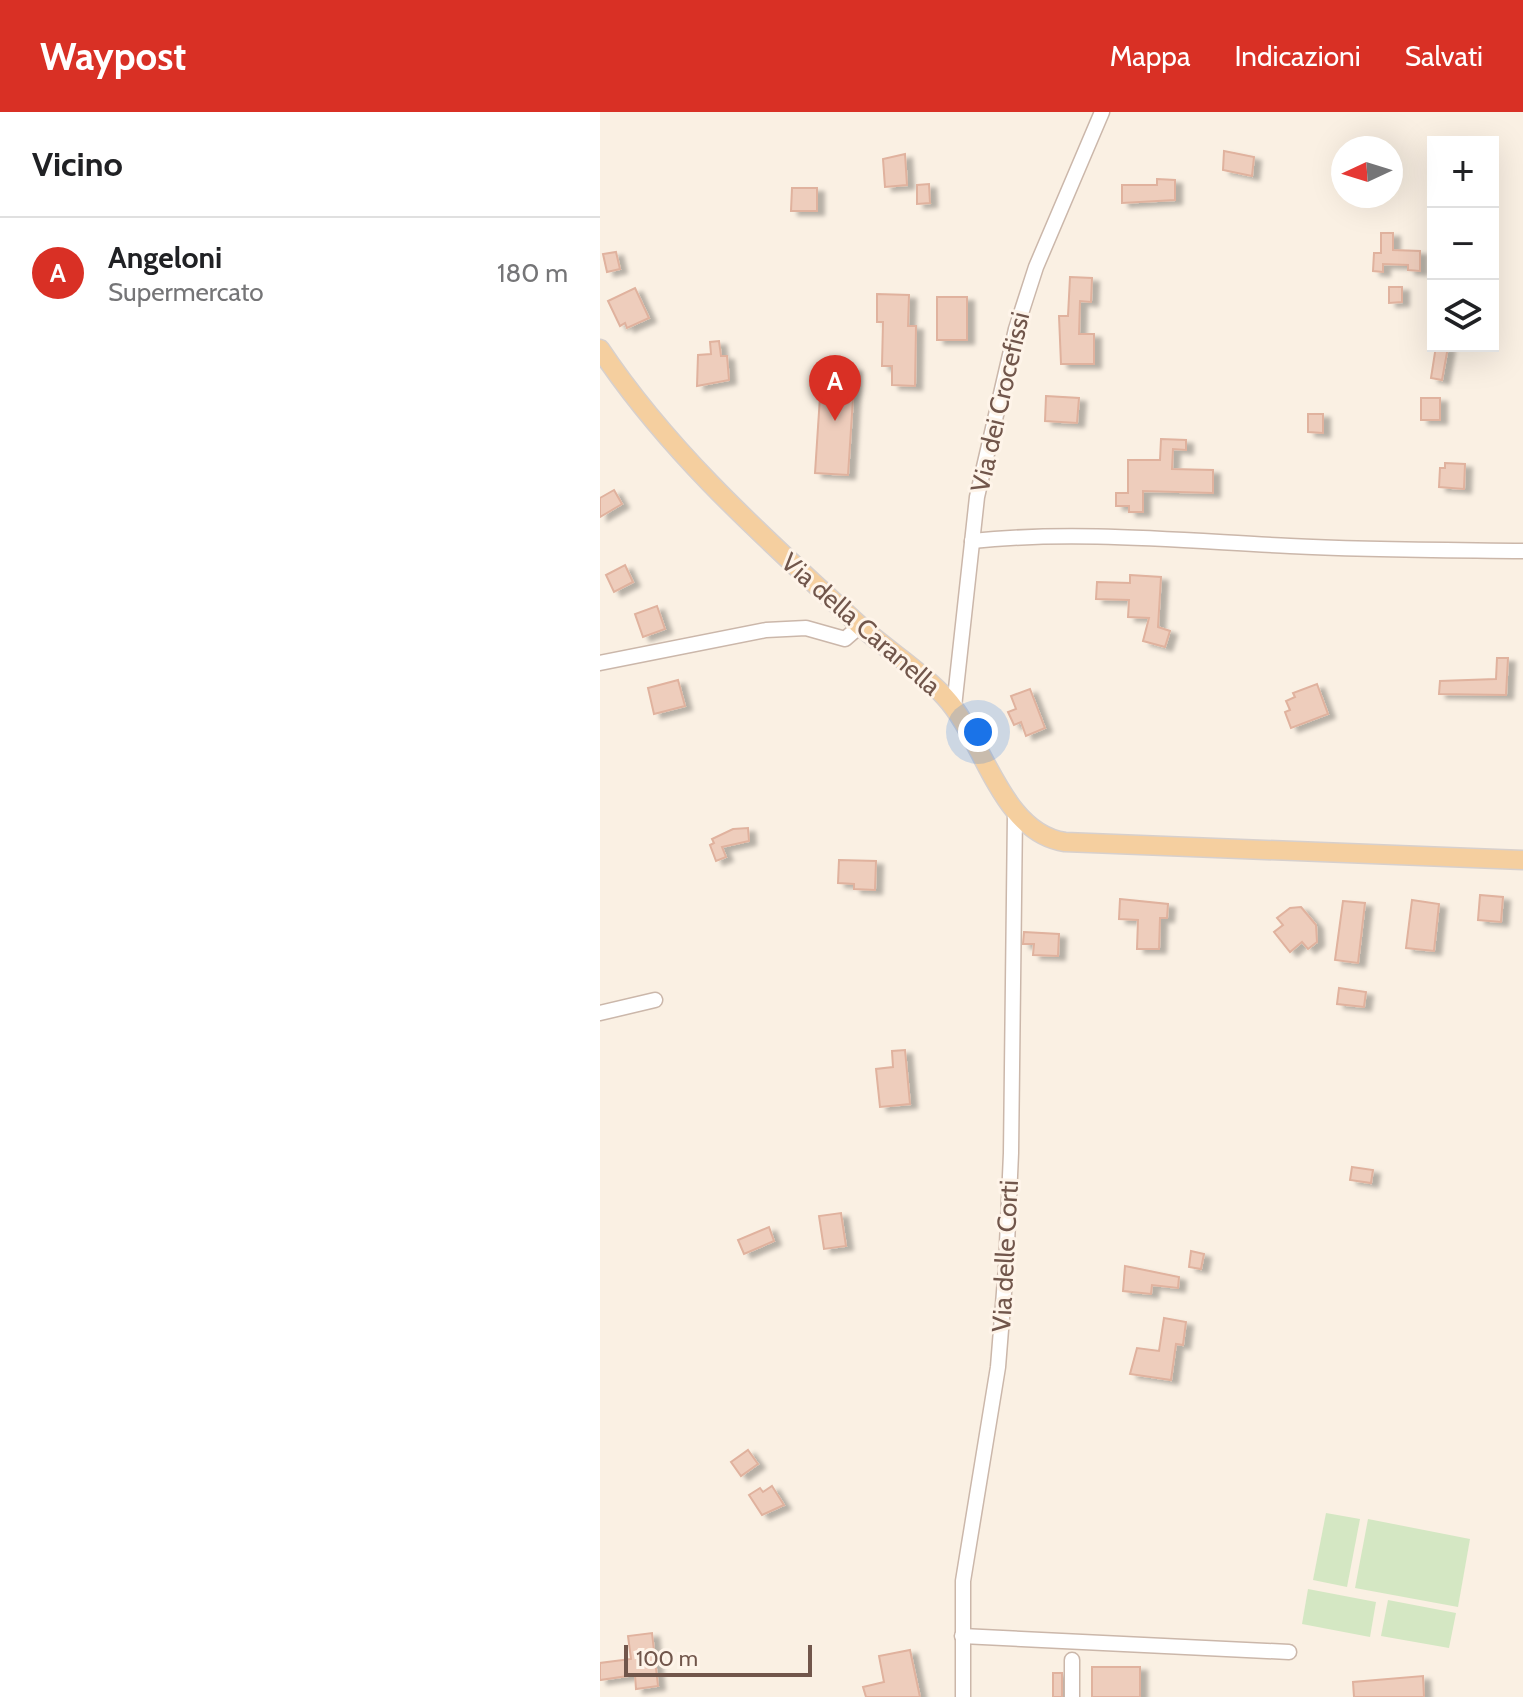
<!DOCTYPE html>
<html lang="it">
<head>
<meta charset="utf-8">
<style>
	body { margin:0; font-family:Cabin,sans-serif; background:#f6f6f6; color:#202124 }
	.controls { position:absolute; right:24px; top:24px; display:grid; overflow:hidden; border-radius:0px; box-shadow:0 8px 32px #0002 }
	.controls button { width:72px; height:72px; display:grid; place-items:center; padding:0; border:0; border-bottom:2px solid #e0e0e0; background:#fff; color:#202124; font:40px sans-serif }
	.compass { position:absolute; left:731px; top:24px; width:72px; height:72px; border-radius:50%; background:#fff; box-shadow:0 8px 32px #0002; rotate:266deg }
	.scale { position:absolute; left:24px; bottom:20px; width:188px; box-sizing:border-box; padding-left:8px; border:4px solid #71564b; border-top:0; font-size:22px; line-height:28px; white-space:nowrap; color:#71564b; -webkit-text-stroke:6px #fef4e9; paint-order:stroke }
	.you { position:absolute; left:378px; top:620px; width:28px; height:28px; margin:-20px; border:6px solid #fff; border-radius:50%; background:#1a73e8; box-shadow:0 0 0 12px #1a73e833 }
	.badge { display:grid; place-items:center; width:52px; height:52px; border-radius:50%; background:#d93025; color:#fff; font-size:26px; font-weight:700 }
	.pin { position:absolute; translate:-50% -66px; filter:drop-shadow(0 2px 4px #0008) }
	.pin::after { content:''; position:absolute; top:42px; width:28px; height:24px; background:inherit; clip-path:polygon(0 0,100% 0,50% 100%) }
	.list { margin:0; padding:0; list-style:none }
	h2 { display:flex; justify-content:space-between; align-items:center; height:104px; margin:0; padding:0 32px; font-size:34px }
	h2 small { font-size:26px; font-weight:400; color:#757577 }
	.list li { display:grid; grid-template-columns:52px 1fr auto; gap:24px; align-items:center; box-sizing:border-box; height:112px; padding:0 32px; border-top:2px solid #e0e0e0 }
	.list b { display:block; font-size:30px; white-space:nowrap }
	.list p { margin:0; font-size:26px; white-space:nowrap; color:#757577 }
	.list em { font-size:26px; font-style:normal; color:#757577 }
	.icon { flex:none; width:44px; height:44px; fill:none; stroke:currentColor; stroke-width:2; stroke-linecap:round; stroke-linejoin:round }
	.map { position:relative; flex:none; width:923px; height:1585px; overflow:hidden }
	header { display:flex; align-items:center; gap:48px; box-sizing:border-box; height:112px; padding:0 40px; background:#d93025; color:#fff }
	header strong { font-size:38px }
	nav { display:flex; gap:44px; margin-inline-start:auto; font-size:28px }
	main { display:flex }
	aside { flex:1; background:#fff }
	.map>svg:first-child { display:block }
	.green { fill:#d4e7c3 }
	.building { fill:#eecdbc; stroke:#e0b29e; stroke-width:2; filter:url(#shadow) }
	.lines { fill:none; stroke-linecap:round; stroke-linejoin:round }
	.minor-casing { stroke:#cbb7aa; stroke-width:17 }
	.major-casing { stroke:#d7d0cd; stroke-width:21 }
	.minor { stroke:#fff; stroke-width:14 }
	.major { stroke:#f5cf9f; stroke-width:18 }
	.labels { text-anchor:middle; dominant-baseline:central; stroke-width:6; stroke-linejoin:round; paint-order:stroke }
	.street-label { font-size:26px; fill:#71564b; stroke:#fef4e9 }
</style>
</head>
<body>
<header>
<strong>Waypost</strong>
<nav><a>Mappa</a><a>Indicazioni</a><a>Salvati</a></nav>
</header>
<main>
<aside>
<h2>Vicino<small></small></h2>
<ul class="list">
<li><span class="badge">A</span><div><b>Angeloni</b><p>Supermercato</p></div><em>180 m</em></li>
</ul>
</aside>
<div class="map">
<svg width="923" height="1585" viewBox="0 0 923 1585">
	<defs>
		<filter id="shadow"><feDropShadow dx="7" dy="4" stdDeviation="2" flood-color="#0004"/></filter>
	</defs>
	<rect width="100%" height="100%" fill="#faf0e3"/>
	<g class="green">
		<path d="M726,1401L760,1407L747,1475L713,1468Z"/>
		<path d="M768,1407L870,1427L858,1495L755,1476Z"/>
		<path d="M708,1477L776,1490L770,1525L702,1512Z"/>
		<path d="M788,1488L856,1501L849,1536L781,1524Z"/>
	</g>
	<g class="building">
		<path d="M624,39L654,45L652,64L623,58Z"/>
		<path d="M305,42L307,73L285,75L283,47Z"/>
		<path d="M557,67L575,68V88L522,91V73H557Z"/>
		<path d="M329,72L330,91L317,92V73Z"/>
		<path d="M192,76H217V99H191Z"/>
		<path d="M781,121H793V138L820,139V159L808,158V153L783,152V160L773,159L774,141H781Z"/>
		<path d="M16,140L20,157L7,160L3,142Z"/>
		<path d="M470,165L492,166L491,190L480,189L479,222H494V252H461L459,204H468Z"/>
		<path d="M789,175H802V190L789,191Z"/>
		<path d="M35,176L49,206L27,216L25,211L20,214L8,189Z"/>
		<path d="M277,182L309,183L308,214H316L315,274L292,273V254H282L283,210H277Z"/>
		<rect x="337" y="185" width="30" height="43"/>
		<path d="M119,229L121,244H127L129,268L97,274L98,243L111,242L110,230Z"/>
		<path d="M836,234L848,235L842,268L831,266Z"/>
		<path d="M222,254L255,256L248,363L215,361Z"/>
		<path d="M446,284L479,286L477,311L445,309Z"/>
		<rect x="821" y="286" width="19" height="22"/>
		<path d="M708,302H723V321L708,320Z"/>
		<path d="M561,327L586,328V338L573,337L572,357L613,358V381L543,379V400H529V394H516V381H528V348H560Z"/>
		<path d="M845,351L865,352L864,377L839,375L840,356H845Z"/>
		<path d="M14,378L22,392L0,405V386Z"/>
		<path d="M25,453L33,470L14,480L6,463Z"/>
		<path d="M530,463L561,465L558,515L570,519L565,535L543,529L549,506L528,505L529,488L496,487L497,470L530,471Z"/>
		<path d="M57,494L65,517L43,525L35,502Z"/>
		<path d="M897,546H908L906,583L839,582L840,569L896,567Z"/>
		<path d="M78,568L85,594L54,602L48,576Z"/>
		<path d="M717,572L728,602L691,616L685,600L690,598L686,589L695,585L693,581Z"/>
		<path d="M430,577L445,616L426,624L421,610L414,613L408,600L416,597L411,584Z"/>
		<path d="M148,716L149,729L122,735L126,745L116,749L110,733L114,731L112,727L133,717Z"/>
		<path d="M239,748L276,749L275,778L254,777V772L238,771Z"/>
		<path d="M880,783L903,785L901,810L878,808Z"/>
		<path d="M520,787L568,792L567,806H560L559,837H537L538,808L519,807Z"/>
		<path d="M812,788L839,792L834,839L806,836Z"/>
		<path d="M743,789L765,791L758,851L735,848Z"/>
		<path d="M701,795L716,813L717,830L708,837L702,830L690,840L674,820L683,813L677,806L690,796Z"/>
		<path d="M424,820L459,822L458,844L433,843L434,832H423Z"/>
		<path d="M739,876L766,880L764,895L737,892Z"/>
		<path d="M305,938L310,992L280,995L276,957L293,955L292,939Z"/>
		<path d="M752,1055L773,1058L771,1071L750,1068Z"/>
		<path d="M241,1101L246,1134L224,1137L219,1104Z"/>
		<path d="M169,1115L174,1129L144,1142L138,1128Z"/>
		<path d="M591,1139L604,1142L601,1157L589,1155Z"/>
		<path d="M525,1154L579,1165L578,1176L552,1173L551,1182L523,1179Z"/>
		<path d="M564,1206L586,1210L583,1233L576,1232L571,1268L530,1262L537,1236L559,1239Z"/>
		<path d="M148,1338L158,1352L141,1364L131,1350Z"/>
		<path d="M172,1374L184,1393L162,1403L149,1383L160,1376L163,1380Z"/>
		<path d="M52,1521L58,1574L36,1577L35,1563L0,1568V1551L31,1547L28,1524Z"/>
		<path d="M310,1538L320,1585H266L263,1575L284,1570L279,1544Z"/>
		<rect x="492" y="1555" width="48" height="30"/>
		<rect x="453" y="1561" width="9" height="24"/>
		<path d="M823,1564L824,1585H754L753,1570Z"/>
	</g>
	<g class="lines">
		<g class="minor-casing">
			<g id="minor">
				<path d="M372,429C477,418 585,429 690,434C768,438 845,438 923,439"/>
				<path d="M0,551L166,518L206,516L245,527L260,514"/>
				<path d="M354,595L377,385L416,217L436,155L502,0"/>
				<path d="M0,901L55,888"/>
				<path d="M362,1524L689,1540"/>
				<path d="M472,1548V1585"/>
				<path d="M363,1585V1469L398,1255L406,1155L411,1041L415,701"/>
			</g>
		</g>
		<g class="major-casing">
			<path id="major" d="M0,237C70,342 165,426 257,511C285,537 319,557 345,585C384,627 401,721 465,730L923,748"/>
		</g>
		<use href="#minor" class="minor"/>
		<use href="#major" class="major"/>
	</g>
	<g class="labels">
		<g class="street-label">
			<text transform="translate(400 290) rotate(-77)">Via dei Crocefissi</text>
			<text transform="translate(261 512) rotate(41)">Via della Caranella</text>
			<text transform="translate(405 1144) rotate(-87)">Via delle Corti</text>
		</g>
	</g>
</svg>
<div class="controls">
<button>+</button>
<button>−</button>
<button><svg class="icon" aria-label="layers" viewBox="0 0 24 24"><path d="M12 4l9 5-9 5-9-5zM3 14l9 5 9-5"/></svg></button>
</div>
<svg class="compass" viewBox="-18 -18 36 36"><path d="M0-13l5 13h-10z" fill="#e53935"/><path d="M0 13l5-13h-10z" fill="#757577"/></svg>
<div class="scale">100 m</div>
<div class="you"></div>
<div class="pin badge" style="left:235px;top:309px">A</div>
</div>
</main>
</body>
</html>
